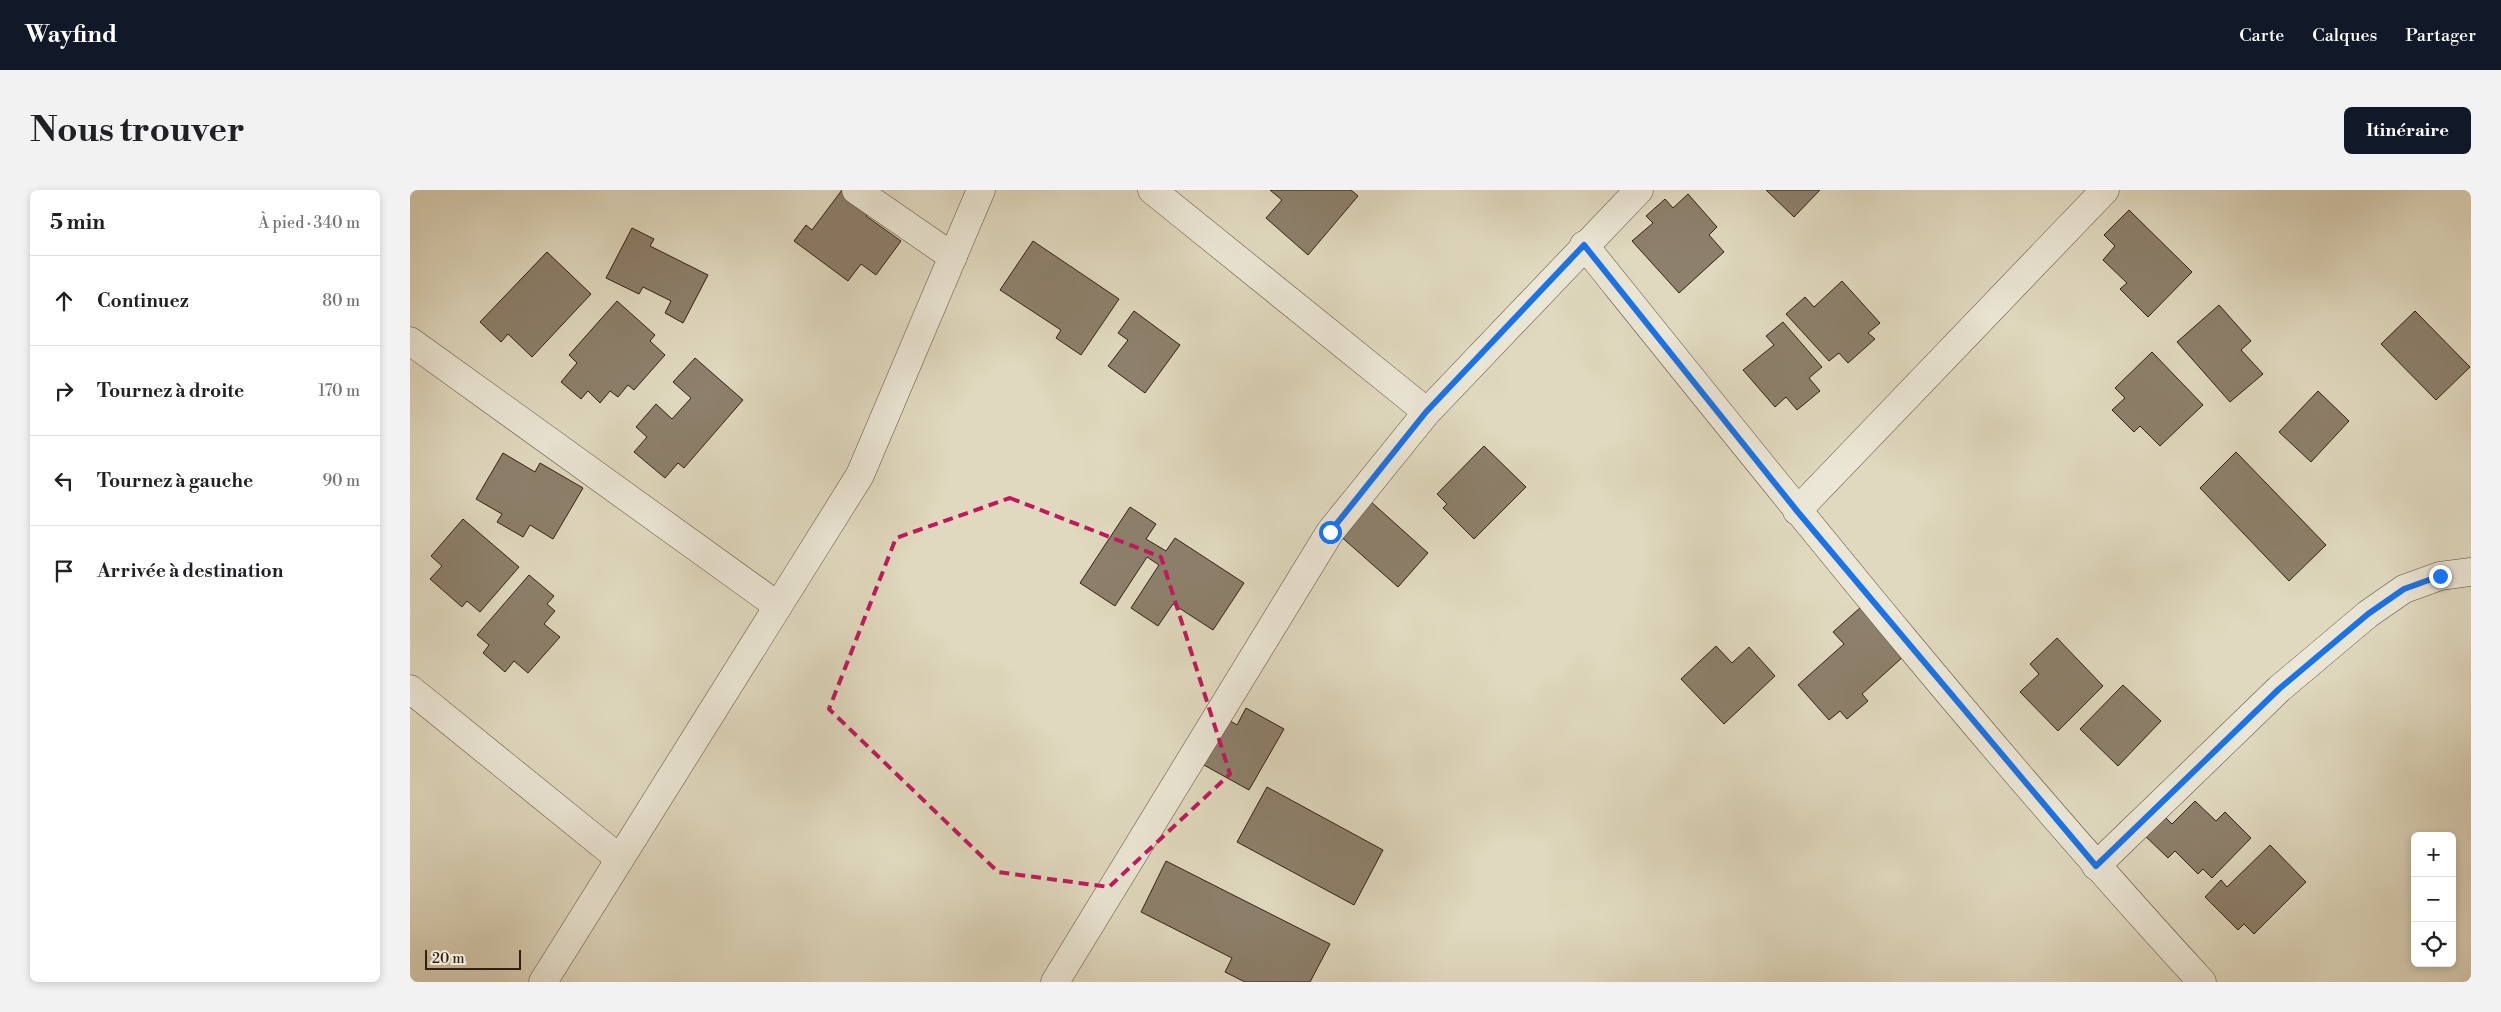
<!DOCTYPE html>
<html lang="fr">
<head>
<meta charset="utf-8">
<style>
	body { margin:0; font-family:"Libre Bodoni",serif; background:#f2f2f2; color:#202124 }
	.controls { position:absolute; right:15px; bottom:15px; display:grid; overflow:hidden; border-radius:8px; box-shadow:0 2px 8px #0003 }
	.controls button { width:45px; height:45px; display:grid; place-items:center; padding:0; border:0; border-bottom:1px solid #e0e0e0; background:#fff; color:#202124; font:25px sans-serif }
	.scale { position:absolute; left:15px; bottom:12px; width:96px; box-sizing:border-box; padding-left:5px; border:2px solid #331f13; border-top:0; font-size:14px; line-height:18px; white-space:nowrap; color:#331f13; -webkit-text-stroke:4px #ebe6d5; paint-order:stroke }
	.stop { position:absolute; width:15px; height:15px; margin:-11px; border:4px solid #1a73e8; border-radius:50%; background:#fff }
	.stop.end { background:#1a73e8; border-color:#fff; box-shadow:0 1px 5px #0008 }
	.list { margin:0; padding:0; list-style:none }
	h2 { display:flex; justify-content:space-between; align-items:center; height:65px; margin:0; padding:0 20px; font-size:21px }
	h2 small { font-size:16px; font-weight:400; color:#757577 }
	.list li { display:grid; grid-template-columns:32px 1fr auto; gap:15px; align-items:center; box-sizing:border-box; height:90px; padding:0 20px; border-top:1px solid #e0e0e0 }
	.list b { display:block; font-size:19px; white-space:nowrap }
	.list em { font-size:16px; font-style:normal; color:#757577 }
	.icon { flex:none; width:28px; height:28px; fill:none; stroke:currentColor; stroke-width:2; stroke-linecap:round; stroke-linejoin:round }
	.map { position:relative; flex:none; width:2061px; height:792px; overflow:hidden; border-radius:8px }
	header { display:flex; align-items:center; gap:30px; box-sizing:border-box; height:70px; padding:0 25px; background:#111827; color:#fff }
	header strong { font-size:24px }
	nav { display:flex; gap:28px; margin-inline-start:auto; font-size:18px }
	.intro { display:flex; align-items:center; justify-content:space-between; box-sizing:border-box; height:120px; padding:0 30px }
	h1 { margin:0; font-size:35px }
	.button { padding:12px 22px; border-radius:8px; background:#111827; color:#fff; font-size:18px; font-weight:700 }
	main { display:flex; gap:30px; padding:0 30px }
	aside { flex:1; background:#fff; border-radius:8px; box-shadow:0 2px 8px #0003 }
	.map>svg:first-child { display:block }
	.building { fill:#8d806c; stroke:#331f13 }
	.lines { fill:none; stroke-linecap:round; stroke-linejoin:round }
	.minor-casing { stroke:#5e4e3e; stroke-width:29 }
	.minor { stroke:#ebe6d5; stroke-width:28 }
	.route { stroke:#1a73e8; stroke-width:6 }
	.marked { fill:none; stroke:#c2185b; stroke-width:4; stroke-dasharray:10 6; stroke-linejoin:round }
</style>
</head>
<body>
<header>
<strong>Wayfind</strong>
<nav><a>Carte</a><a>Calques</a><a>Partager</a></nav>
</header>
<div class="intro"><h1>Nous trouver</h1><a class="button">Itinéraire</a></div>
<main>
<aside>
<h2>5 min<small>À pied · 340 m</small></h2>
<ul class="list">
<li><svg class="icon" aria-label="ahead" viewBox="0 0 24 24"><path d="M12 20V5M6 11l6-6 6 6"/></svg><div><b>Continuez</b></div><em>80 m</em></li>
<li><svg class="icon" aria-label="right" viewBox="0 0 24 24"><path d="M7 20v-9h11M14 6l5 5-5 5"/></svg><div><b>Tournez à droite</b></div><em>170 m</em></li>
<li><svg class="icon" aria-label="left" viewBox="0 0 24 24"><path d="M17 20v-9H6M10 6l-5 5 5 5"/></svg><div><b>Tournez à gauche</b></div><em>90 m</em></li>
<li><svg class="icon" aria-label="arrive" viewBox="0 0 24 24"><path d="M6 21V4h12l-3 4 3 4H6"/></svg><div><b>Arrivée à destination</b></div></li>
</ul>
</aside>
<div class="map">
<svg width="2061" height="792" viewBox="0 0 2061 792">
	<rect width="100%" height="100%" fill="#e0d9bf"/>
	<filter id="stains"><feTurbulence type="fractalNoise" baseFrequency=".004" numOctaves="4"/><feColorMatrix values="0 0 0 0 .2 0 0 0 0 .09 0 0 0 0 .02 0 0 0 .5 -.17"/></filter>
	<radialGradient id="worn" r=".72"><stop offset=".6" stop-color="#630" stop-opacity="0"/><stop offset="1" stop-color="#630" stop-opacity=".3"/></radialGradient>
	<g class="building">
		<path d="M432,0H437L462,19L456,26L491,51L466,85L451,74L438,91L384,51L396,35L402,40Z"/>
		<path d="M860,0H941L948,6L898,65L856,28L872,10Z"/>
		<path d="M1356,0H1410L1384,27Z"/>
		<path d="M1278,4L1307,37L1299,45L1314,62L1269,103L1222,51L1243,33L1236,26L1255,9L1263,18Z"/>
		<path d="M1719,20L1782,82L1738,127L1710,99L1717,93L1693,70L1705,56L1694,45Z"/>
		<path d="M222,38L244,49L240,56L298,85L273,133L255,123L261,111L233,97L229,104L196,88Z"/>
		<path d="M623,51L709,109L671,165L646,148L651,140L590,100Z"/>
		<path d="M137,62L181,104L122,167L98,144L91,152L70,132Z"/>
		<path d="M1432,91L1470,133L1458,143L1465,149L1438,173L1429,163L1419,171L1376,124L1395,107L1404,117Z"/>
		<path d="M207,111L245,145L240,151L255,165L224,200L218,195L208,207L200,201L190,213L178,201L171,209L151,192L167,173L159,165Z"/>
		<path d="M1809,115L1841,151L1831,160L1853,184L1820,212L1767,152Z"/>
		<path d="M724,121L770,155L735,203L698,176L718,150L708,143Z"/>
		<path d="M2005,121L2060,177L2026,210L1971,154Z"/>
		<path d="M1373,132L1412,177L1399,188L1410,201L1387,220L1376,207L1365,217L1333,180L1364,155L1356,146Z"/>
		<path d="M1742,162L1793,215L1750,256L1730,236L1724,242L1702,220L1715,208L1705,198Z"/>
		<path d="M285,168L333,210L274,278L268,273L255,288L224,262L237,247L226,237L246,214L262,229L281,208L263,192Z"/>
		<path d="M1908,201L1939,231L1901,272L1869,242Z"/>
		<path d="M1074,256L1116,297L1064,349L1033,318L1037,314L1027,304Z"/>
		<path d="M1826,262L1916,355L1879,391L1790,298Z"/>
		<path d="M93,263L125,282L130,273L173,298L143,349L120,335L113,347L87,332L92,324L66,309Z"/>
		<path d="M959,310L1018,363L988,397L928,344Z"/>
		<path d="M720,317L746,334L736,349L756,361L765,348L834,393L803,440L763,414L748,436L721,418L749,375L737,367L705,416L670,393Z"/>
		<path d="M53,329L109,377L70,422L57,411L52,417L20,389L32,376L21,366Z"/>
		<path d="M119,385L144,406L137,414L145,421L134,434L150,447L118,483L104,471L95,482L73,463L79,455L67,445Z"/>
		<path d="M1451,417L1494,466L1452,504L1458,511L1437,529L1430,521L1419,530L1388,495L1434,454L1423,442Z"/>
		<path d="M1647,448L1693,496L1648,541L1610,502L1629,484L1620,474Z"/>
		<path d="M1306,456L1322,473L1339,457L1365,486L1314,534L1271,489Z"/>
		<path d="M1713,495L1751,531L1708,576L1670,539Z"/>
		<path d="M836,518L874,539L839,600L792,574L817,529L827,535Z"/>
		<path d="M857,597L973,660L944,715L827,652Z"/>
		<path d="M1785,611L1806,631L1815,622L1841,648L1802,688L1793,679L1788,684L1765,661L1758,668L1730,641L1750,622L1762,634Z"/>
		<path d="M1860,655L1896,692L1844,744L1834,734L1828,740L1795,707L1811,690L1817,697Z"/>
		<path d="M756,671L920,754L900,792H835L815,782L822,768L731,722Z"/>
	</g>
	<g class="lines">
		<g class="minor-casing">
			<g id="minor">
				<path d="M446,0L543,67"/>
				<path d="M742,0L1017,222"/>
				<path d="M1174,55C1375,305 1575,556 1792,792"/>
				<path d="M0,151L368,416"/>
				<path d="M1387,321L1695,0"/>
				<path d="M0,499L210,669"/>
				<path d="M1686,676L1869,499L1958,424L1994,399L2030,386L2061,382"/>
				<path d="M133,792L450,285L571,0"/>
				<path d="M645,792L920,342L1017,222L1229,0"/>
			</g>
		</g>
		<use href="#minor" class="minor"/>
	</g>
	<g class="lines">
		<path class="route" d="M920,342L1016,222L1174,55L1387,321L1686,676L1869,499L1958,424L1994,399L2030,386"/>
	</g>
	<path class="marked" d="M600,308L751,367L820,584L699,697L588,682L419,519L486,348Z"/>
	<rect width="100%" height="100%" filter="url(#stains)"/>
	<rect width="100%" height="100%" fill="url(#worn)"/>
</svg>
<div class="controls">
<button>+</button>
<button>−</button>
<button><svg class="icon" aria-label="locate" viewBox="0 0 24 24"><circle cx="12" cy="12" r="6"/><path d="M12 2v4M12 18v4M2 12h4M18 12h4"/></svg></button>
</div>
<div class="scale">20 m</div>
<div class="stop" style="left:920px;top:342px"></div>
<div class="stop end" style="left:2030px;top:386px"></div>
</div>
</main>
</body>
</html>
